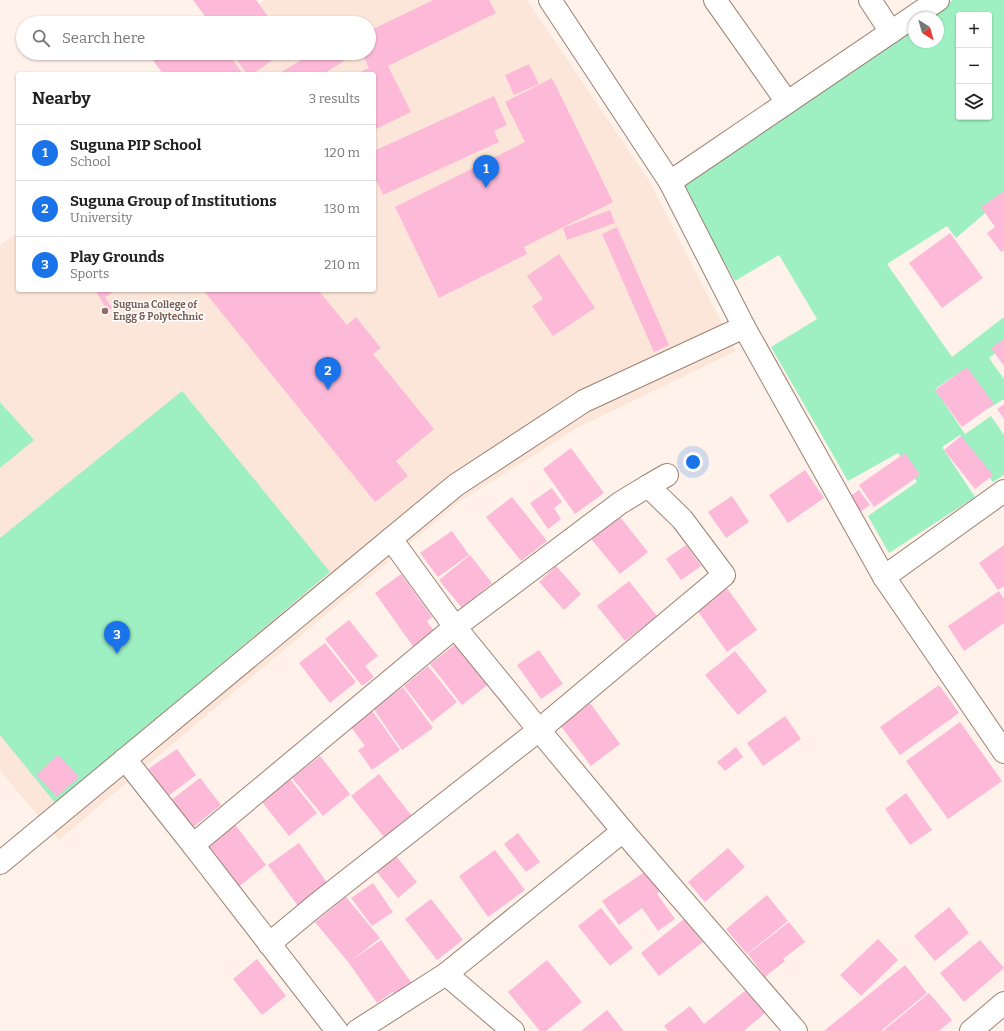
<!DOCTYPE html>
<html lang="en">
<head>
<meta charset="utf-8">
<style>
	body { margin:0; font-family:Bitter,serif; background:#f2f2f2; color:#222 }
	.controls { position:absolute; right:12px; top:12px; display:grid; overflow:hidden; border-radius:4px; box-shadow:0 1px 3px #0004 }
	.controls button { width:36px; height:36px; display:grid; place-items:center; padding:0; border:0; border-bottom:1px solid #e0e0e0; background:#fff; color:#222; font:20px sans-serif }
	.compass { position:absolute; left:908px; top:12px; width:36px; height:36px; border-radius:50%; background:#fff; box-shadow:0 1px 3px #0004; rotate:143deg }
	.you { position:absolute; left:693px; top:462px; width:14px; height:14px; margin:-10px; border:3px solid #fff; border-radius:50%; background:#1a73e8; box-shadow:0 0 0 6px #1a73e833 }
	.badge { display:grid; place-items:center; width:26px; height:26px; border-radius:50%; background:#1a73e8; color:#fff; font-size:13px; font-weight:700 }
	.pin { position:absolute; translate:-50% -33px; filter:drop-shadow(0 1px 2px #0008) }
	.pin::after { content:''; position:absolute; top:21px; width:14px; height:12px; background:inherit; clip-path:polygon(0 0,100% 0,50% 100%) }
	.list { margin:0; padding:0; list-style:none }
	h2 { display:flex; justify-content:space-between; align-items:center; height:52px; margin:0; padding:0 16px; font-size:17px }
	h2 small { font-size:13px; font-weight:400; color:#767676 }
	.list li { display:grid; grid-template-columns:26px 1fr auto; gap:12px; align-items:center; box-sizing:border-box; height:56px; padding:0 16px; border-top:1px solid #e0e0e0 }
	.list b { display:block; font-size:15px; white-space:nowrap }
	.list p { margin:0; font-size:13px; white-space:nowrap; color:#767676 }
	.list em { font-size:13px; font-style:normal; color:#767676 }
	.icon { flex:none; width:22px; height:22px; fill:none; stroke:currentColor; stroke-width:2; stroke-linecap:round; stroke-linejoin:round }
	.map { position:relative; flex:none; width:1004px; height:1031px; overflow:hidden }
	.search { position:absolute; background:#fff; box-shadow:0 1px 3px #0004; left:16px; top:16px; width:360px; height:44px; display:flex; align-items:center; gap:10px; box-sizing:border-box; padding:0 14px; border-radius:22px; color:#767676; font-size:15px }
	.panel { position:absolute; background:#fff; box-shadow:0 1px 3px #0004; left:16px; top:72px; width:360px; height:220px; border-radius:4px }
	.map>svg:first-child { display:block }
	.built { fill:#fce6d9 }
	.green { fill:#9ef0c3; fill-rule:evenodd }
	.building { fill:#fcbad8 }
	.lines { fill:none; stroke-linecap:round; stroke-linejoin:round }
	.minor-casing { stroke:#9c8171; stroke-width:24 }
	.minor { stroke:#fff; stroke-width:22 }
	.education-dot { fill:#8d6e63; stroke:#fff; stroke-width:1.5 }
	.labels { text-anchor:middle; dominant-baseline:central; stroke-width:3; stroke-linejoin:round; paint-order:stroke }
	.education-label { font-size:10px; font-weight:bold; fill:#785e54; stroke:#fff; text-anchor:start }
</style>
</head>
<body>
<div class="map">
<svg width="1004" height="1031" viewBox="0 0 1004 1031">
	<rect width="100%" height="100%" fill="#fef2eb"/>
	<path class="built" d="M265,0H527L650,182L736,351L577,428L459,502L59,840L0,771V245L18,233V290H374V74H156L187,53H369V23H231Z"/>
	<g class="green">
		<path d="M953,0H1004V197L956,238L947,226L887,264L952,357L1004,317V346L989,358L1004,379V399L988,409L960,372L935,389L965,434L991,416L1004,435V475L993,482L960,435L942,447L975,497L889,553L868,516L917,482L898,453L848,481L771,347L817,319L779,255L735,281L679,185L914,26V42H938V18H926ZM959,15H989V117H959Z"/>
		<path d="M182,391L330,572L56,804L0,735V538Z"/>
		<path d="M0,402L34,440L0,468Z"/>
	</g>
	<g class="building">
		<path d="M193,0H256L273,23H210Z"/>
		<path d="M433,0H489L496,13L388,66L411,112L374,130V74H356L369,68L362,53H369V31Z"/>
		<path d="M203,18L207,23H196Z"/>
		<path d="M154,53H228L242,73L163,74L150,56Z"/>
		<path d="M232,53H282L253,74H247Z"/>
		<path d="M313,53H340L344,61L323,74H278Z"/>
		<path d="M529,64L539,84L514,95L505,75Z"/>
		<path d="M552,78L613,202L524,247L527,254L439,298L395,207L525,142L505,102Z"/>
		<path d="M494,96L507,125L494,131L499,142L383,195L374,176V151Z"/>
		<path d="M1004,191V250L1001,252L987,233L995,227L981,207Z"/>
		<path d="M610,210L615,223L567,240L563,228Z"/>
		<path d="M617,227L669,345L654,352L602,234Z"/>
		<path d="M950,233L983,278L942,308L909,263Z"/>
		<path d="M559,254L595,308L553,336L532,306L543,299L527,276Z"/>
		<path d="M95,290H117L105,297L112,308L108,311Z"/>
		<path d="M206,290H318L347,325L356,317L381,348L373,354L434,429L396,461L408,476L375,502L204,291Z"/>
		<path d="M1004,339V366L991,348Z"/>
		<path d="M967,367L994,404L962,427L935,390Z"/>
		<path d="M1004,404V419L997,409Z"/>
		<path d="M961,436L993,475L975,489L944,450Z"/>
		<path d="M571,448L604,493L575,514L543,469Z"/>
		<path d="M905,453L920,475L874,507L859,485Z"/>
		<path d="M805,470L824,498L788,523L769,495Z"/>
		<path d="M552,488L562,502L554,508L561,519L548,529L530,503Z"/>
		<path d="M859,490L870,505L860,512L849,497Z"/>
		<path d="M732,496L749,522L726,538L708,512Z"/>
		<path d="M512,497L547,541L521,561L486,517Z"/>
		<path d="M616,512L648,552L620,574L587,534Z"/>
		<path d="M452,531L469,555L438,577L420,553Z"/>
		<path d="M686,545L701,566L681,580L666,559Z"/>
		<path d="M1004,545V586L998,590L979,563Z"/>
		<path d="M470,555L492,583L462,608L439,580Z"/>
		<path d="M556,566L581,594L564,610L539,582Z"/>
		<path d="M401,574L432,617L427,621L436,634L415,649L375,593Z"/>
		<path d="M629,581L657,616L625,641L597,606Z"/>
		<path d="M727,588L757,630L727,652L697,610Z"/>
		<path d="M999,591L1004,599V623L964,651L948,626Z"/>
		<path d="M349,620L378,656L365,666L374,677L362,686L325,639Z"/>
		<path d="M458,642L490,683L462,705L430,664Z"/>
		<path d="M325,643L356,682L330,703L299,663Z"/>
		<path d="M539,650L563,684L541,699L517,665Z"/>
		<path d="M735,651L767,691L738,715L705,675Z"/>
		<path d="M428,666L457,702L432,722L404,686Z"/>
		<path d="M939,685L959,713L900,755L880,727Z"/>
		<path d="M403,687L433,728L402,750L373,708Z"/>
		<path d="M590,703L620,744L591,766L560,725Z"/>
		<path d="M371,709L400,750L372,770L358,750L365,746L349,724Z"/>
		<path d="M785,716L801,739L763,766L747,743Z"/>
		<path d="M960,722L1002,781L948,819L906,761Z"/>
		<path d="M736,747L743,757L725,771L717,762Z"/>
		<path d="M177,749L196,775L168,796L148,769Z"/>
		<path d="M58,755L79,777L57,797L36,775Z"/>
		<path d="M320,756L350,794L323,816L292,778Z"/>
		<path d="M379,774L411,815L384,837L351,796Z"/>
		<path d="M200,778L221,805L192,828L171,800Z"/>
		<path d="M290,779L317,813L289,836L262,802Z"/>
		<path d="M906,793L932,830L910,845L885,809Z"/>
		<path d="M234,823L266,865L237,888L204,847Z"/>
		<path d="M518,833L540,862L526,872L504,844Z"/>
		<path d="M299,843L328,884L298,906L268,865Z"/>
		<path d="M728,848L745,867L705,902L688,882Z"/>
		<path d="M495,850L525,890L488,917L459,876Z"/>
		<path d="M396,856L417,882L398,898L376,871Z"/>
		<path d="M646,871L660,891L657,894L675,919L658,931L642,908L619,925L602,901Z"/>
		<path d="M373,883L393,912L372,926L351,898Z"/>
		<path d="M767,895L788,921L747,954L726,929Z"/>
		<path d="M346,897L380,938L352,960L381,940L413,985L397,997L393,992L377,1003L349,963L315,922Z"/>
		<path d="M431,899L463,940L437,960L405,919Z"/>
		<path d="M949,907L969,933L935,961L914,936Z"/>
		<path d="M601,908L633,948L610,966L578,926Z"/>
		<path d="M684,919L703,942L659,976L641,953Z"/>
		<path d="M789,922L805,942L783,959L785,961L765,977L748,954Z"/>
		<path d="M878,939L898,960L861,996L840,975Z"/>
		<path d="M980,940L1004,968L964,1002L940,973Z"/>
		<path d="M257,959L286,996L262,1015L233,979Z"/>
		<path d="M547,960L582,1002L546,1031H540L508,992Z"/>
		<path d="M905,965L927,993L881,1031H824Z"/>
		<path d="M746,990L765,1013L744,1031H668L664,1026L690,1006L704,1024Z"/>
		<path d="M929,993L952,1020L939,1031H883Z"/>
		<path d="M607,1010L624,1031H581Z"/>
	</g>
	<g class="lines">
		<g class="minor-casing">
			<g id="minor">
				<path d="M550,0L670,182"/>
				<path d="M715,0L787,102"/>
				<path d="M870,0L891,32"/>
				<path d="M938,0L670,182L744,327L884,577L1004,752"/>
				<path d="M648,486L667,475"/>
				<path d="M391,539L455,627L539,730L623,831L796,1031"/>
				<path d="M884,577L1004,491"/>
				<path d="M125,759L193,845"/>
				<path d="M0,863L456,485L584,401L744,327"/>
				<path d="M269,944L316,905L539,730L724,575L682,519L648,486L620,503L455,627L193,845L337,1031"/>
				<path d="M446,974L623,831"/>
				<path d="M357,1031L446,974L513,1031"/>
				<path d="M971,1031L1004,1003"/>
			</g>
		</g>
		<use href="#minor" class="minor"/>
	</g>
	<circle class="education-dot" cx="105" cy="311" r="4"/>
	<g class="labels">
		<g class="education-label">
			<text x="113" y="305">Suguna College of<tspan x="113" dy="12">Engg &amp; Polytechnic</tspan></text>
		</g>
	</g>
</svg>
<div class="controls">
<button>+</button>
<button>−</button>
<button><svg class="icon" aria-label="layers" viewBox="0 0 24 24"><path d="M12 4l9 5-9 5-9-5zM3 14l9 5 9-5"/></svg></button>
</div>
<svg class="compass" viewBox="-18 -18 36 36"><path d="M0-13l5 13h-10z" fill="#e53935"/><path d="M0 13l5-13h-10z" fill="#767676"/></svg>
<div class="you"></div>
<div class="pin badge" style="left:486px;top:188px">1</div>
<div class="pin badge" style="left:328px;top:390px">2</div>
<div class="pin badge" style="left:117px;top:654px">3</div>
<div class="search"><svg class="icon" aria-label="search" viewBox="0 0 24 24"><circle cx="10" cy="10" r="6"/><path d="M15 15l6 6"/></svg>Search here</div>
<section class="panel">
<h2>Nearby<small>3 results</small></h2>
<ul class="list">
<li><span class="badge">1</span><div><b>Suguna PIP School</b><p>School</p></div><em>120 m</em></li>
<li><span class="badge">2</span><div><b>Suguna Group of Institutions</b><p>University</p></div><em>130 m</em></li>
<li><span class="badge">3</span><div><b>Play Grounds</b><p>Sports</p></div><em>210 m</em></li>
</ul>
</section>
</div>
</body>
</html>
